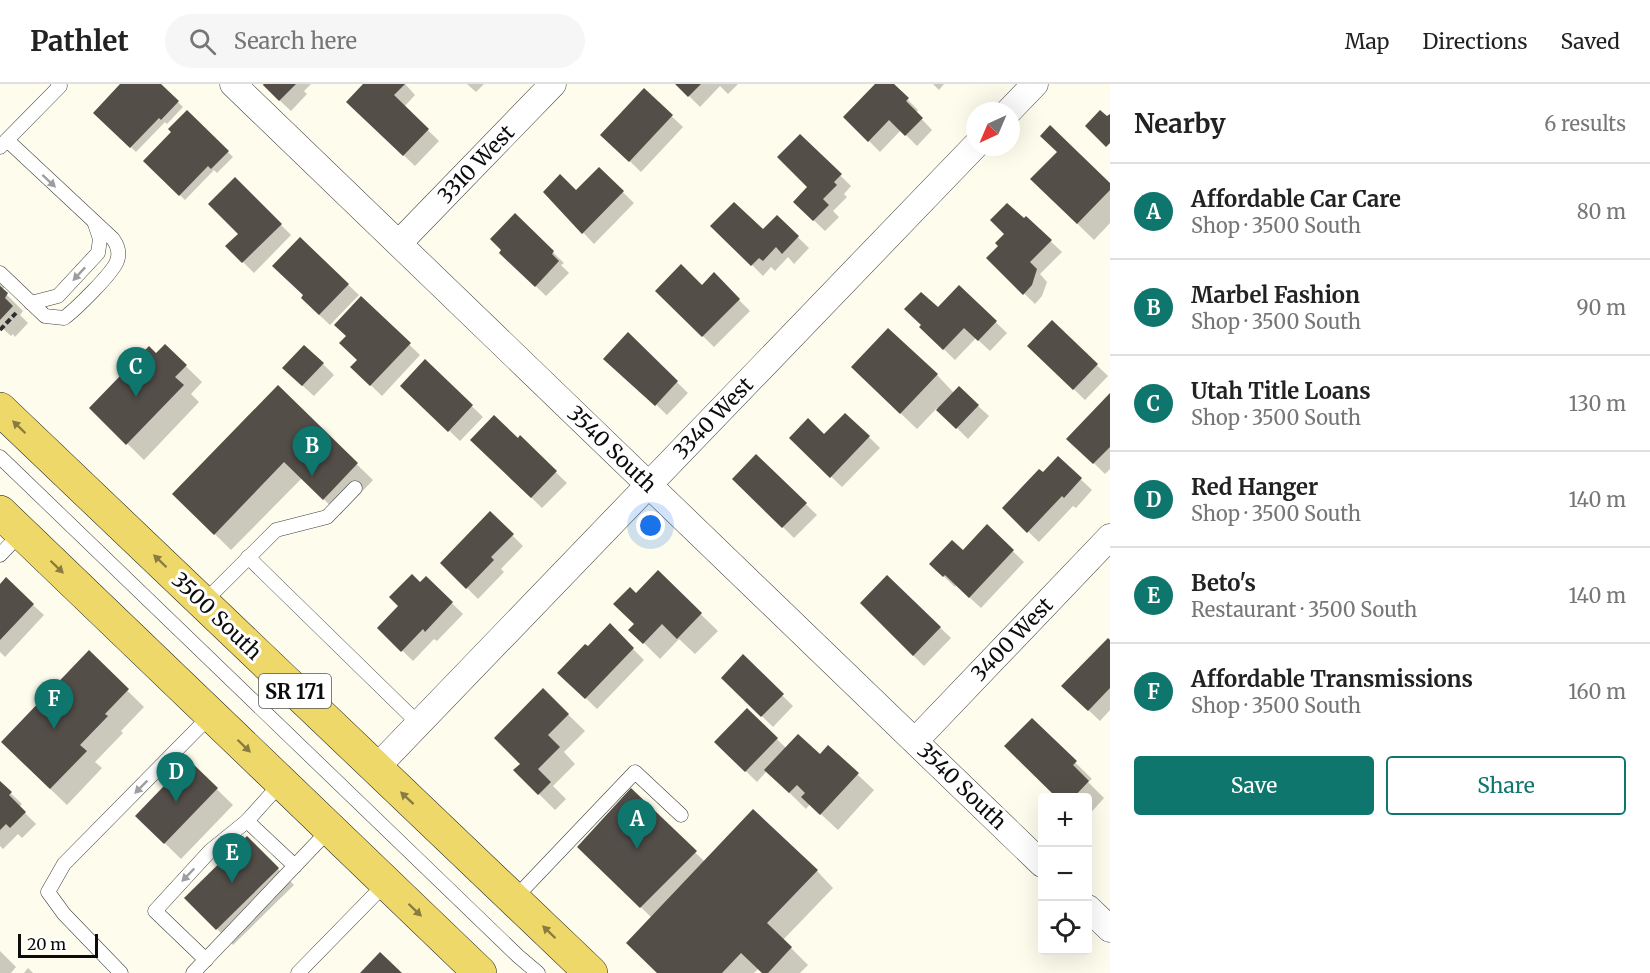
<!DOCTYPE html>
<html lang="en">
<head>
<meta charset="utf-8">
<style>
	body { margin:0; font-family:Merriweather,serif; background:#f6f6f6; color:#222 }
	.controls { position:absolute; right:18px; bottom:18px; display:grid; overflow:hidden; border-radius:6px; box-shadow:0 6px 24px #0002 }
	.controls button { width:54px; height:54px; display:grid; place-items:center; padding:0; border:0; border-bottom:2px solid #e0e0e0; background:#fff; color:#222; font:30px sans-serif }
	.compass { position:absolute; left:966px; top:18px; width:54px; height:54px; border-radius:50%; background:#fff; box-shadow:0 6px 24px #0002; rotate:224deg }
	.scale { position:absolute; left:18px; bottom:15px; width:80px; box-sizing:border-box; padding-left:6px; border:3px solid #0c0c0c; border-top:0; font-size:16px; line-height:21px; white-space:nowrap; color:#0c0c0c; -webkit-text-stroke:4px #fff; paint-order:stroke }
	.you { position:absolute; left:651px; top:442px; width:21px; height:21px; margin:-15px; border:4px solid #fff; border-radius:50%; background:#1a73e8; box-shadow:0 0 0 9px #1a73e833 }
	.badge { display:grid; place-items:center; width:39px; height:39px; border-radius:50%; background:#0f766e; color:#fff; font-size:20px; font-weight:700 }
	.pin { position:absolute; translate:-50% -50px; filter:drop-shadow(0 2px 3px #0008) }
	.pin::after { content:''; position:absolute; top:32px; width:21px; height:18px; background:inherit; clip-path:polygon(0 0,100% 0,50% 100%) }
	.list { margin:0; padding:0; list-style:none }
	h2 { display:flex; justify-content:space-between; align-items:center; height:78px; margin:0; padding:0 24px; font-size:26px }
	h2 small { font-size:20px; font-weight:400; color:#767676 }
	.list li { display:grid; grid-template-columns:39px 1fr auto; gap:18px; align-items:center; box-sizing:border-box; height:96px; padding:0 24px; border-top:2px solid #e0e0e0 }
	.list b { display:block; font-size:22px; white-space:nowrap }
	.list p { margin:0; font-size:20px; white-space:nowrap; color:#767676 }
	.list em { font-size:20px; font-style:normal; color:#767676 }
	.actions { display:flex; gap:12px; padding:18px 24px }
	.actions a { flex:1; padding:14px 0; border:2px solid #0f766e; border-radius:6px; text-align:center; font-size:21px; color:#0f766e }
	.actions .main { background:#0f766e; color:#fff }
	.icon { flex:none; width:33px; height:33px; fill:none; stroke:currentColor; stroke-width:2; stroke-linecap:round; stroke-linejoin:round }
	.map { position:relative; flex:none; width:1110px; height:889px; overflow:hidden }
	header { display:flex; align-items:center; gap:36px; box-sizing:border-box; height:84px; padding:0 30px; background:#fff; border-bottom:2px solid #e0e0e0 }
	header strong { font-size:28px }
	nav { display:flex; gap:33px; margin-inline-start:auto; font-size:21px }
	.search { width:420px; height:54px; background:#f6f6f6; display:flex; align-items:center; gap:15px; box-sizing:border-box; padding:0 21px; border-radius:33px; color:#767676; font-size:22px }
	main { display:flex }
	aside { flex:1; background:#fff }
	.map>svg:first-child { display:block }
	.shadow { fill:#0003 }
	.building { fill:#544e49 }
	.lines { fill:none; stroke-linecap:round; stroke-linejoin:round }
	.lane-casing { stroke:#3f3f3f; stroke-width:15 }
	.street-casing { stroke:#3f3f3f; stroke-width:27 }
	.primary-casing { stroke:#1d1d1d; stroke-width:34 }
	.path { stroke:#2e2e2e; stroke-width:4; stroke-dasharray:6 3; stroke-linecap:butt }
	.lane { stroke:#fff; stroke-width:14 }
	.street { stroke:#fff; stroke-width:26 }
	.primary { stroke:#efd86a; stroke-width:33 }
	.oneway { fill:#9e9e9e }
	.oneway2 { fill:#897c40 }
	.labels { text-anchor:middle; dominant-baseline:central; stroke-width:6; stroke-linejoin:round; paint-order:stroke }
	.shield { fill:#fff; stroke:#555; stroke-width:1.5 }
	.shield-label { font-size:20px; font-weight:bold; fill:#0c0c0c }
	.street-label { font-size:21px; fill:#0c0c0c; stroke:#fff }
</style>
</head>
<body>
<header>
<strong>Pathlet</strong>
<div class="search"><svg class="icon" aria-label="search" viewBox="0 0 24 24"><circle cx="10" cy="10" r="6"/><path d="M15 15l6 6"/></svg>Search here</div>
<nav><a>Map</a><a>Directions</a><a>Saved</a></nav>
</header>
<main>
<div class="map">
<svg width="1110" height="889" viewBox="0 0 1110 889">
	<rect width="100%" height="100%" fill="#fefcec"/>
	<g class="shadow">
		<path d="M122,0H159L183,23L167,40L165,38L136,68L95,29Z"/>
		<path d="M262,0H311L304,7L307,10L291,27Z"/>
		<path d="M365,0H405L415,11L404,23L439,57L415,82L348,18Z"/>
		<path d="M467,0H484L476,8Z"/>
		<path d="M677,0H738L728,10L720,2L700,23Z"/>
		<path d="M877,0H892L918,26L916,29L932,46L917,62L901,46L880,68L845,33Z"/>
		<path d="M933,0H944L939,6Z"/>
		<path d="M644,6L683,43L641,88L613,61Z"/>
		<path d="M187,28L233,73L217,89L214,86L185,116L145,77L173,48Z"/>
		<path d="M800,52L851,102L844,110L847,113L833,127L839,133L825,147L795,118L809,103Z"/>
		<path d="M599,85L634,119L594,160L545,108H576Z"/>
		<path d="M235,95L291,151L254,189L227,162L240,150Z"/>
		<path d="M1110,101V139L1094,156L1048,111Z"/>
		<path d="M515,131L564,179L561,181L569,189L546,212L501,169Z"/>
		<path d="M777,133L809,164L794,180L788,173L775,187L771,183L763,192L713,142L763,147Z"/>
		<path d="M1026,134L1062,168L1040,190L1047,198L1042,212L1035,220L988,174L1000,162L1006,150Z"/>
		<path d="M300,155L359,211L330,241L313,225L305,212Z"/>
		<path d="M714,191L750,227L714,263L657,207L702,203Z"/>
		<path d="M0,196L6,202L2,206L23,227L20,231L28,239L15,253L13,250L11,252L0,242Z"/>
		<path d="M959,203L1007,249L990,267L976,254L955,276L921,243Z"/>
		<path d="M361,214L420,271L382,312L352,283L359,276L347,252Z"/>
		<path d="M1052,238L1108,292L1085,316L1029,262Z"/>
		<path d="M628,250L688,309L667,331L643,308L642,310L605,274Z"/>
		<path d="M165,262L202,298L191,310L199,318L144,376L91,324Z"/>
		<path d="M425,277L483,333L460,357L402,301Z"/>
		<path d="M323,280L334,291L314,312L295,295Z"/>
		<path d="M937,291L954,309L978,322L989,332L968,355L937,324L917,345L869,299Z"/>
		<path d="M278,304L373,396L340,431L302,394L231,466L174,410Z"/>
		<path d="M1110,312V385L1105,390L1069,355Z"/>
		<path d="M869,353L880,364L842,403L791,354Z"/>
		<path d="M520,354L567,399L542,424L472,356H518Z"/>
		<path d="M756,372L817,431L794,454L734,395Z"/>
		<path d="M1058,374L1092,406L1076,424L1073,422L1039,458L1015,435L1043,391Z"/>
		<path d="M490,429L523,462L501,485L504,488L478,515L442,479Z"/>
		<path d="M987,442L1024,478L981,524L956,501L955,503L931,480L963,468Z"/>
		<path d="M658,489L718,547L695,570L679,555L660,575L631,546L636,540V511Z"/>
		<path d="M887,493L951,554L924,582L883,542Z"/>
		<path d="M426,494L463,530L437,557L434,555L413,577L379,544Z"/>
		<path d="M0,502L33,521L44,531L5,573L0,568Z"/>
		<path d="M610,542L644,576L597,625L560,589L588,565Z"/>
		<path d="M1110,558V626L1100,637L1063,602Z"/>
		<path d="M89,569L144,623L121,647L123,649L95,678L102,684L67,721L19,675Z"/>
		<path d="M743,573L793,622L773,643L723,594Z"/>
		<path d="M543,606L585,647L564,668L575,680L553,702L566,715L555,726L515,686L522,680Z"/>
		<path d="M747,626L786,664L820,672L828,663L874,706L838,746L810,720L806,725L767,687L757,698L716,658Z"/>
		<path d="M1032,636L1092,695L1088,698L1104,714L1088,732V714H1059Z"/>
		<path d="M189,678L233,721L181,775L137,732Z"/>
		<path d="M0,699L22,720L19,723L36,740L22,754L18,750L3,765L0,762Z"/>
		<path d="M632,706L705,778L817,787L833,804L783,856L808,881L800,889H764L759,884L754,889H659L652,834L595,779Z"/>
		<path d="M247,754L294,801L233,861L186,814Z"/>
		<path d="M0,867L16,883L11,889H0Z"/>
		<path d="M28,884L33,889H24Z"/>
	</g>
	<g class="building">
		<path d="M120,0H161L179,17L161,36L159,34L130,64L93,29Z"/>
		<path d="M264,0H296L279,17L263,1Z"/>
		<path d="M363,0H405L394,11L429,45L403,72L346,18Z"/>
		<path d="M675,0H701L688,13Z"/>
		<path d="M875,0H894L909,14L906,17L923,34L905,52L889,36L868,58L843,33Z"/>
		<path d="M644,4L673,31L629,78L600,51Z"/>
		<path d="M187,26L229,67L211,85L208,82L179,112L143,77L171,48L168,45Z"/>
		<path d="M1100,26L1107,32L1110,30V59L1106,63L1085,42Z"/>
		<path d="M1050,41L1110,99V106L1077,140L1030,95L1057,68L1040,52Z"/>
		<path d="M800,50L842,90L834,98L837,101L823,115L829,121L813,137L793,118L807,103L777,73Z"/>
		<path d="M599,83L624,107L582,150L543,108L560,90L576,106Z"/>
		<path d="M235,93L282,140L242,179L225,162L238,150L208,120Z"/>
		<path d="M734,118L763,145L777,131L799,152L782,170L776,163L763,177L759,174L751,182L710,142Z"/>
		<path d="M1007,119L1024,134L1026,132L1052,156L1030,178L1037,185L1032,201L1023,211L986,174L998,162L995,159L1004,150L990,136Z"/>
		<path d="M515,129L554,167L552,170L559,177L535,203L499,169L501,166L490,155Z"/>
		<path d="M300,153L349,200L319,231L301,214L303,211L272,182Z"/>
		<path d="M681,180L702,201L714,188L740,215L702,253L655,207Z"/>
		<path d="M959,201L997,237L978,257L964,244L943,266L919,243L921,241L904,225L921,208L938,223Z"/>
		<path d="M0,202L8,209L5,214L13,222L0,236Z"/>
		<path d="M361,212L411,259L370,302L350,283L357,276L339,259L346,252L334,241Z"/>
		<path d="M1052,236L1098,280L1073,306L1027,262Z"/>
		<path d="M888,244L938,290L900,330L851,283Z"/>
		<path d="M628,248L678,297L655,322L603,275Z"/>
		<path d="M165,260L187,281L175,293L184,301L126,361L89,324L149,262L156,269Z"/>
		<path d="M304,261L324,279L302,302L282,284Z"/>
		<path d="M425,275L473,321L448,348L400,302Z"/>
		<path d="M278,301L358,379L323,416L284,378L214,451L172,410Z"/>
		<path d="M959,302L979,321L956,345L936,326Z"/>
		<path d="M1110,309V363L1093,380L1066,355Z"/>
		<path d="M845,329L870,352L830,394L789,354L808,334L824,350Z"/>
		<path d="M494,331L518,354L520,351L557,387L531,414L470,356Z"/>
		<path d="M756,370L807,419L782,444L732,395Z"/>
		<path d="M1058,372L1082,394L1064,414L1062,412L1027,449L1002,424L1039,385L1043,388Z"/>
		<path d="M490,427L514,450L491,473L494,476L466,505L440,479Z"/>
		<path d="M987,440L1014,466L969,514L945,491L943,493L929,480L952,456L963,466Z"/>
		<path d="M658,486L702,529L677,555L662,540L643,560L628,546L634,540L613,520L630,503L636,509Z"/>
		<path d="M412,490L420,498L426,492L453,518L425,548L423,545L401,568L377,544L398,522L389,513Z"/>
		<path d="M887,491L941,543L913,572L860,519Z"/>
		<path d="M6,493L34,520L0,556V500Z"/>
		<path d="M610,539L634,564L585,615L557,589L585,560L588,562Z"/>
		<path d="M1108,554L1110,556V604L1088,627L1061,602Z"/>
		<path d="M89,566L129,605L105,630L108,632L80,661L87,667L50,705L1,658Z"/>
		<path d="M743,570L784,610L761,633L721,594Z"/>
		<path d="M543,604L569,630L548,651L560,663L538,685L551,698L538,711L513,686L520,680L494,654Z"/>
		<path d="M747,624L778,654L745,688L714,658Z"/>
		<path d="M1032,634L1077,677L1073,681L1089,697L1073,714H1057L1004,662Z"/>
		<path d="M798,650L820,670L828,661L859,689L820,731L801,713L805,709L797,701L789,709L764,686Z"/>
		<path d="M189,676L218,704L164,760L135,732Z"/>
		<path d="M0,697L12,708L9,711L26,728L10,744L6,740L0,746Z"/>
		<path d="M631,704L697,767L640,824L577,763Z"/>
		<path d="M753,725L818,786L767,839L792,863L768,889H762L741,869L722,889H657L626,859Z"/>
		<path d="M247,752L279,784L216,846L184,814Z"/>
		<path d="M380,868L402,889H360Z"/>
	</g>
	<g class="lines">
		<g class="lane-casing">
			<g id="lane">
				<path d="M0,63L60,2L58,0"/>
				<path d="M0,189L45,232L64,234C75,226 113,189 117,177C120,169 118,162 113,155L7,56"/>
				<path d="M31,219L58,212L98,169L100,155L95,140"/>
				<path d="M0,373L518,872L538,889"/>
				<path d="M0,471L21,449"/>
				<path d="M248,473L419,640"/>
				<path d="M203,519L276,446L327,433L355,404"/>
				<path d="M282,698L247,737L295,782"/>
				<path d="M514,815L635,688L681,731"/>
				<path d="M206,876L155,827L210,767L247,737"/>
				<path d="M121,889L64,830L48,808L64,780L211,631"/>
				<path d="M193,889L330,745"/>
				<path d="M298,889L386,799"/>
			</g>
		</g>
		<g class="street-casing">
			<g id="street">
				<path d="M233,0L1042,780"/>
				<path d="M1009,27L1035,0"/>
				<path d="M399,159L553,0"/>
				<path d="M915,657L1110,453"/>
				<path d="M376,684L975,62"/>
				<path d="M1088,824L1110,845"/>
			</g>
		</g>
		<g class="primary-casing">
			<g id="primary">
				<path d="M0,325L591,889"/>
				<path d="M0,428L480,889"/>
			</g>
		</g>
		<path class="path" d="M0,246L16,229"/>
		<use href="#lane" class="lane"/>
		<use href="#street" class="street"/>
		<use href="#primary" class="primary"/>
	</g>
	<defs><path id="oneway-solid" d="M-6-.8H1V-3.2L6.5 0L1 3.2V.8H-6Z" transform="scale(1.5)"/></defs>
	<g class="oneway">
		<use href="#oneway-solid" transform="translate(49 97) rotate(43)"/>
		<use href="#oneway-solid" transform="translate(79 190) rotate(133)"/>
		<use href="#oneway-solid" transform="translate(141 703) rotate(135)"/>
		<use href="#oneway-solid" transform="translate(188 791) rotate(134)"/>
	</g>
	<g class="oneway2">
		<use href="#oneway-solid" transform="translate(19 343) rotate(-136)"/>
		<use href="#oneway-solid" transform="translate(160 477) rotate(-136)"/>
		<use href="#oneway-solid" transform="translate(57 483) rotate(44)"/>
		<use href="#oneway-solid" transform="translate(244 662) rotate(44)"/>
		<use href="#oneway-solid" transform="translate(407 714) rotate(-137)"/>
		<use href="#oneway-solid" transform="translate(415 826) rotate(44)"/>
		<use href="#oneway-solid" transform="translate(549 848) rotate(-136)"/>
	</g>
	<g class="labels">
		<rect class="shield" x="259" y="590" width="72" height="34" rx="4.5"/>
		<g class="shield-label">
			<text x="295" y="607">SR 171</text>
		</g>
		<g class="street-label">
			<text transform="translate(476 80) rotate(-46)">3310 West</text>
			<text transform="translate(713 334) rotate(-46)">3340 West</text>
			<text transform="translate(612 365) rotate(44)">3540 South</text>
			<text transform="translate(217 532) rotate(44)">3500 South</text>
			<text transform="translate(1012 555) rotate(-46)">3400 West</text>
			<text transform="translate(962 702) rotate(44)">3540 South</text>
		</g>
	</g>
</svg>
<div class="controls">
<button>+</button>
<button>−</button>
<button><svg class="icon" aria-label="locate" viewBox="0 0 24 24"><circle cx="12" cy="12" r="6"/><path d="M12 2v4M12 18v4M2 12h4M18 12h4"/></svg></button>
</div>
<svg class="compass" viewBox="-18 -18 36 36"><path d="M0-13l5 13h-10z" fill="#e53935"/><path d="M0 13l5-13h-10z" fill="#767676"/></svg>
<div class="scale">20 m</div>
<div class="you"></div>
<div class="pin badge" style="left:637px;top:765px">A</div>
<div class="pin badge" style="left:312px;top:392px">B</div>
<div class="pin badge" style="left:136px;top:313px">C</div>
<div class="pin badge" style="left:176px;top:718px">D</div>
<div class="pin badge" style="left:232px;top:799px">E</div>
<div class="pin badge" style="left:54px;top:645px">F</div>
</div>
<aside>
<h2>Nearby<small>6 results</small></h2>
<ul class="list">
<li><span class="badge">A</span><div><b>Affordable Car Care</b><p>Shop · 3500 South</p></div><em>80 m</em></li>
<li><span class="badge">B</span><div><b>Marbel Fashion</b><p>Shop · 3500 South</p></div><em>90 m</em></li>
<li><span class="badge">C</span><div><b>Utah Title Loans</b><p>Shop · 3500 South</p></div><em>130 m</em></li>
<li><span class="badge">D</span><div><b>Red Hanger</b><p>Shop · 3500 South</p></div><em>140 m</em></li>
<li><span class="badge">E</span><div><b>Beto's</b><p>Restaurant · 3500 South</p></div><em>140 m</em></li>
<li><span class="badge">F</span><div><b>Affordable Transmissions</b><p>Shop · 3500 South</p></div><em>160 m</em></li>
</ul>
<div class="actions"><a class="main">Save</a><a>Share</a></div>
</aside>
</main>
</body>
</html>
